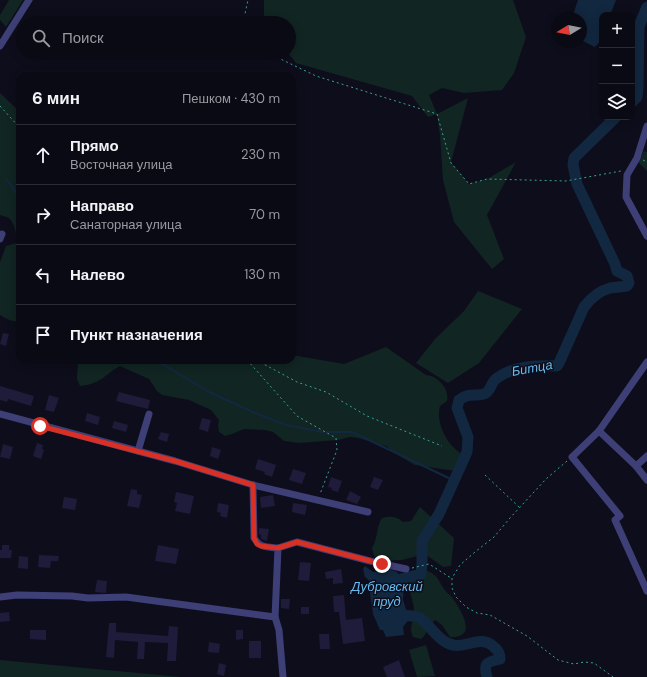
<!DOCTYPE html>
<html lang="ru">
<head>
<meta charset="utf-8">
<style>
	body { margin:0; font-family:"DM Sans",sans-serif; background:#181822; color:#f1f3f6 }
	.controls { position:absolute; right:12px; top:12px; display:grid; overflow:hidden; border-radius:8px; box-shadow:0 2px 10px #0003 }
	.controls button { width:36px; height:36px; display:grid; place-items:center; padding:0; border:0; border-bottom:1px solid #2a2b34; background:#0a0a14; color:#f1f3f6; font:20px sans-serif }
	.compass { position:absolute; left:551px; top:12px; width:36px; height:36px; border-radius:50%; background:#0a0a14; box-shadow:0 2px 10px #0003; rotate:260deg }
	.stop { position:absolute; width:12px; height:12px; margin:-9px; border:3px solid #d93025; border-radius:50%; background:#fff }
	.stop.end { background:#d93025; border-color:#fff; box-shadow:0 1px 4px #0008 }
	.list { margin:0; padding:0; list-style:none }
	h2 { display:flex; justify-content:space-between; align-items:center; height:52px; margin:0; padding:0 16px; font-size:17px }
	h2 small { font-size:13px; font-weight:400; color:#999aa0 }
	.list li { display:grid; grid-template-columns:26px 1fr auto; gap:12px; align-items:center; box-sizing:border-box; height:60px; padding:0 16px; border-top:1px solid #2a2b34 }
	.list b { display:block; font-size:15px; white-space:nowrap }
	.list p { margin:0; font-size:13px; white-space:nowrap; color:#999aa0 }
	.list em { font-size:13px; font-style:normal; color:#999aa0 }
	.icon { flex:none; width:22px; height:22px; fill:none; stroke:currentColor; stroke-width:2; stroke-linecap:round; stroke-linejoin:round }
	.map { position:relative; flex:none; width:647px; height:677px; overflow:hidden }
	.search { position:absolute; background:#0a0a14; box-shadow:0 2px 10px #0003; left:16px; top:16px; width:280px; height:44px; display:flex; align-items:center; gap:10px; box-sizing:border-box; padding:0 14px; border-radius:22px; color:#999aa0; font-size:15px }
	.panel { position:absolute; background:#0a0a14; box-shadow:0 2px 10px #0003; left:16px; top:72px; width:280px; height:292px; border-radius:12px }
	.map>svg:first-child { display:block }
	.green { fill:#112522 }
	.water { fill:#122840 }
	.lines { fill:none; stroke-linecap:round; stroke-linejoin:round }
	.stream { stroke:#122840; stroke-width:2 }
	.river { stroke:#122840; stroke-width:11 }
	.building { fill:#1f1b3a }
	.path { stroke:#39a293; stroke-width:1; stroke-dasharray:2 3; stroke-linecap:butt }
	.minor { stroke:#3d3f76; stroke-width:7 }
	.route { stroke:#d93025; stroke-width:5 }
	.labels { text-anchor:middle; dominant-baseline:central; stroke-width:3; stroke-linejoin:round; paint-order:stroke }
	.water-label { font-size:13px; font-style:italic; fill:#65baef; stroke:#0e0d1b }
</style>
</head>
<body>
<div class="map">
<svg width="647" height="677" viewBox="0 0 647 677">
	<rect width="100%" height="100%" fill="#0e0d1b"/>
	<g class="green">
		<path d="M9,0H23L6,27L0,20V15Z"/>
		<path d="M264,0H513L526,37L514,73L502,90L464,93L442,88L429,95L437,114L468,98L451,162L469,184L487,179L516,162L487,215L504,259L492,269L454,222L443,180L440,135L437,114L428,117L412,96L296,63L288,53H289V23H264Z"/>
		<path d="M0,93L20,112V321C12,322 7,319 0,315V262L6,246L16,243C17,235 15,225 10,219C8,217 3,216 0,215Z"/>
		<path d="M644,151L647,152V171L638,162Z"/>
		<path d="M478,291L522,309L479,363L448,383L416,363L435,339L464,311Z"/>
		<path d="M386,347L426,375C438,376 450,389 447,401L440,406C435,422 448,448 463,454L455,471L415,465L398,455L386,446L358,438L350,437L338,440L299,443L284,441L273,432L265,430L244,429L232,434L225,436L219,432L218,426L219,420L211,410L189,400L162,395L157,391L149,379L120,366C104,375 101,384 80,386L77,379L78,360H292V355L344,364Z"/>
		<path d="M420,507L454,538L451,566L443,567L425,554L402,560L380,561L374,556L372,548C378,538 376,527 382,518C391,516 396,516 403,522L411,521Z"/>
		<path d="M425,570C428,571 431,572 433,574C439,578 440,584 444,589C446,592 449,594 451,596C460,608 480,639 450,637L442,625L435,620C428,627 428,633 421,639L413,637C408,626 415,621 414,610C414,600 405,585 411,576C414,572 420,571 425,570Z"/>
		<path d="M426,645L435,676L417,677L409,650Z"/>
		<path d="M0,660L181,677H0Z"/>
	</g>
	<g class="water">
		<path d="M578,0H616L610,15H602V39L595,47L581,40V18H572Z"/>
		<path d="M365,566L373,572H376L381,566L397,572L404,584L403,600L409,619L403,627L404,635L386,637L383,630H380L373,614L370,593L371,582L365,577L363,569Z"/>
	</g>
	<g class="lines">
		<g class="stream">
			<path d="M7,180L20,198"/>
			<path d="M156,360L209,392L255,413L286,425L323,432H352L455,481"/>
		</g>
		<g class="river">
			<path d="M632,102L637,97L638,88L639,26L647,7"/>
			<path d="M389,584V582L421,574L422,563V541L439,514L467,452L468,437L457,408L459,400C470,391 477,398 486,393C491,390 491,382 497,378C514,366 536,365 557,366L559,363L584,307C591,298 599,291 610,288C616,287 621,287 627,286L629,283L627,276L617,271L615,264L577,184L573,165L574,158L616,117"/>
			<path d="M397,611L398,614C404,616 414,615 420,618C431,626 439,642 453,645C467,649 481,633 495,648C499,651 500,654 500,659C487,662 483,663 487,677"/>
		</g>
	</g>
	<g class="building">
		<path d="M3,333L9,334L6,346L0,344Z"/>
		<path d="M0,386L34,396L31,406L8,399L7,402L0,400Z"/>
		<path d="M119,392L150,400L148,409L116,401Z"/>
		<path d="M49,395L59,398L54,412L45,410Z"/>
		<path d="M87,413L100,417L98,425L85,421Z"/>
		<path d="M202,418L211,420L208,432L199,429Z"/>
		<path d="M114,421L128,425L126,432L112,428Z"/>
		<path d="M161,432L169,434L167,442L158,439Z"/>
		<path d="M37,443L43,445L42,449L44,450L41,459L33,456Z"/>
		<path d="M3,444L13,447L10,459L0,457Z"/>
		<path d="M212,447L221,450L218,459L210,456Z"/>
		<path d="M258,459L276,465L272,477L264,474L265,472L255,469Z"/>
		<path d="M293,469L306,473L302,484L289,480Z"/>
		<path d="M331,477L342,481L338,492L331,490L332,488L328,487Z"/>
		<path d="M374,477L383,480L378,490L370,487Z"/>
		<path d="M131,489L137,490V494L142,495L139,508L127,506Z"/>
		<path d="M350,491L361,497L357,504L346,500Z"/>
		<path d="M176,492L194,496L190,514L175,511L177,503L174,502Z"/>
		<path d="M273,495L275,506L261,508L260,497Z"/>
		<path d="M64,497L77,499L75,510L62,508Z"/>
		<path d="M218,503L229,505L227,518L220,516L221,513L217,512Z"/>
		<path d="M293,503L307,505L305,515L292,512Z"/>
		<path d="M259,528L269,529L267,541L261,539V535L259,534Z"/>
		<path d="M2,545H9V550H12L11,558H0V550H2Z"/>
		<path d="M158,545L179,549L176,564L155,561Z"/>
		<path d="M39,555L59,556L58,561H51L50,568L38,567Z"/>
		<path d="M19,556L28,557V569L18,568Z"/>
		<path d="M300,562L311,563L309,581L298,580Z"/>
		<path d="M341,569L343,583L333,584V578L326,579L325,572Z"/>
		<path d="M97,580L107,581L106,593L95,592Z"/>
		<path d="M344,595L346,620L362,618L365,641L343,644L339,612H334L333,596Z"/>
		<path d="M281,599H290L289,609L281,608Z"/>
		<rect x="301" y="607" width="8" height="7"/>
		<path d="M9,612L10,621L0,622V613Z"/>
		<path d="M109,623H116V632L168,636L169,626L178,627L176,661H167L168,643L145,642L144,659H137L138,642L115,640L114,658L106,657Z"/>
		<path d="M30,630H46V640L30,639Z"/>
		<path d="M236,630H243V639L236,640Z"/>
		<path d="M319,634H329L330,649H320Z"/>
		<rect x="249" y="641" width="12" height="17"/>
		<path d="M209,642L220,644L219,653L208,652Z"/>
		<path d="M399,660L405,677H387L383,667Z"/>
		<path d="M219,663L226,665L224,676L217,674Z"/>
	</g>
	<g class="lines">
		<g class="path">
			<path d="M243,23L248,0"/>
			<path d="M268,53L316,76L437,114L451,163L469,184L487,179L566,181L621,171"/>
			<path d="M0,106L20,128"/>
			<path d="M643,160L647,162"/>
			<path d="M247,360L297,416L336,438L337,450L320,494"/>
			<path d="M256,360L297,382L326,392L367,416L442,446"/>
			<path d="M567,461L546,479L510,518L494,537L475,552L460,565L452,578V588L456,597L466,607L477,613L490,615L527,636L558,660L574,664L584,662L594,663L613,677"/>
			<path d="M485,475L519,507"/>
			<path d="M412,568L429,564L451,578"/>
		</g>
		<g class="minor">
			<path d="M0,46L29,0"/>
			<path d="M647,126L637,158L627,175L626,197L647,236"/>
			<path d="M0,239L2,234"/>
			<path d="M647,362L599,431L572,457L620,516L615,520L647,591"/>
			<path d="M0,414L175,461L253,485L368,512"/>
			<path d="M599,431L636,466L647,480"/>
			<path d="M138,451L149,414"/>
			<path d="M636,466L647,456"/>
			<path d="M253,485L254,538C260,548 267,547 278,548L275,617L279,630L283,677"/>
			<path d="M278,548L297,542L370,561L406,569"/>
			<path d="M0,597L17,595L72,596L88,598L126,597L275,617"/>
		</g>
	</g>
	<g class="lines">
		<path class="route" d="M40,426L175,461L253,485L254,538L257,544L261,546L278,548L297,542L382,564"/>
	</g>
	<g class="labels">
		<g class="water-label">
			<text transform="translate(532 368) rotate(-10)">Битца</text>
			<text x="387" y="586">Дубровский<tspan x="387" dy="15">пруд</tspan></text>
		</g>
	</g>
</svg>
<div class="controls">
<button>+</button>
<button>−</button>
<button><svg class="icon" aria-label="layers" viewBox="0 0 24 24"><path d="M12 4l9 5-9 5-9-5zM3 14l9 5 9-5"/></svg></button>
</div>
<svg class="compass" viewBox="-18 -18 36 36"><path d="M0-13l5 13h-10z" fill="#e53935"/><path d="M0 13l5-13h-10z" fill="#999aa0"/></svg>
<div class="stop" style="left:40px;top:426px"></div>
<div class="stop end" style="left:382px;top:564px"></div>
<div class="search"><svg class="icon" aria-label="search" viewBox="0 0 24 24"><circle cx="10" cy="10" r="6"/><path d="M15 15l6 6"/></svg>Поиск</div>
<section class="panel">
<h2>6 мин<small>Пешком · 430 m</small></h2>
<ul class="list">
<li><svg class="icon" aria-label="ahead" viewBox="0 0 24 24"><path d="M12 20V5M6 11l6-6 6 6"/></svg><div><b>Прямо</b><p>Восточная улица</p></div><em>230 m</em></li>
<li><svg class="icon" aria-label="right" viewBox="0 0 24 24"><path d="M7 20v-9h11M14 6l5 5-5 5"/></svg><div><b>Направо</b><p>Санаторная улица</p></div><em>70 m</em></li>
<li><svg class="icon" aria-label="left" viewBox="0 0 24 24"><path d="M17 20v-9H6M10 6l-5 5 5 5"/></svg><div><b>Налево</b></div><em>130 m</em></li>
<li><svg class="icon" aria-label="arrive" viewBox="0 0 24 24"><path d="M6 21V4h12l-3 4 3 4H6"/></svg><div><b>Пункт назначения</b></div></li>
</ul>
</section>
</div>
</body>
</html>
